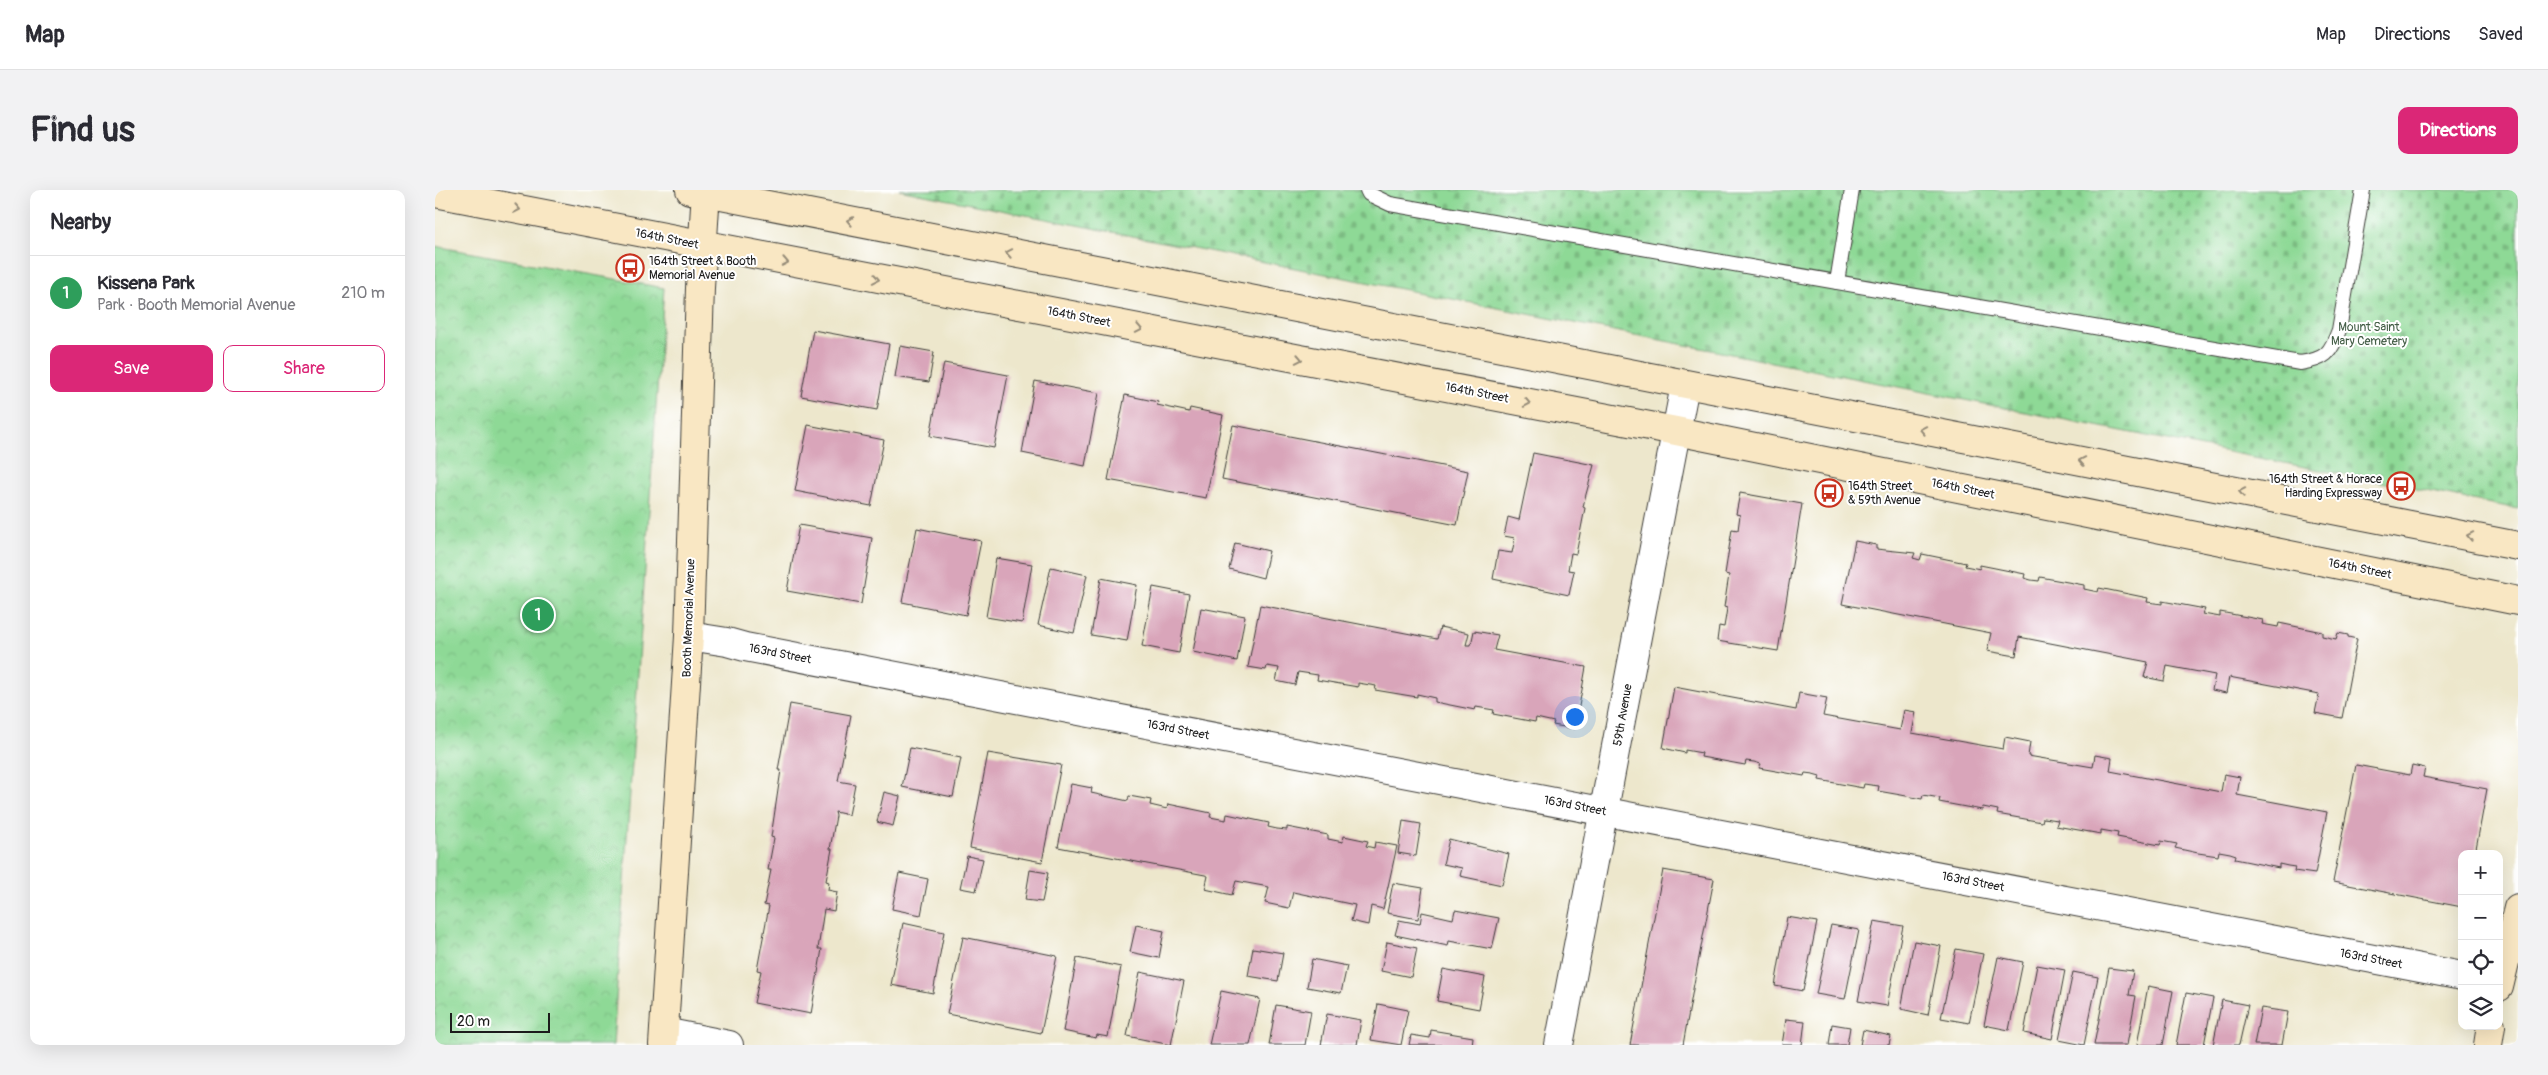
<!DOCTYPE html>
<html lang="en">
<head>
<meta charset="utf-8">
<style>
	body { margin:0; font-family:Pangolin,sans-serif; background:#f2f2f3; color:#2b2b33 }
	.controls { position:absolute; right:15px; bottom:15px; display:grid; overflow:hidden; border-radius:10px; box-shadow:0 5px 20px #0002 }
	.controls button { width:45px; height:45px; display:grid; place-items:center; padding:0; border:0; border-bottom:1px solid #e1e1e2; background:#fff; color:#2b2b33; font:25px sans-serif }
	.scale { position:absolute; left:15px; bottom:12px; width:100px; box-sizing:border-box; padding-left:5px; border:2px solid #1c1c1c; border-top:0; font-size:14px; line-height:18px; white-space:nowrap; color:#1c1c1c; -webkit-text-stroke:4px #fff; paint-order:stroke }
	.you { position:absolute; left:1139px; top:526px; width:18px; height:18px; margin:-12px; border:4px solid #fff; border-radius:50%; background:#1a73e8; box-shadow:0 0 0 8px #1a73e833 }
	.badge { display:grid; place-items:center; width:32px; height:32px; border-radius:50%; background:#db2777; color:#fff; font-size:16px; font-weight:700 }
	.pin { position:absolute; translate:-50% -50%; border:2px solid #fff; box-shadow:0 1px 5px #0006 }
	.list { margin:0; padding:0; list-style:none }
	h2 { display:flex; justify-content:space-between; align-items:center; height:65px; margin:0; padding:0 20px; font-size:21px }
	h2 small { font-size:16px; font-weight:400; color:#7c7c81 }
	.list li { display:grid; grid-template-columns:32px 1fr auto; gap:15px; align-items:center; box-sizing:border-box; height:75px; padding:0 20px; border-top:1px solid #e1e1e2 }
	.list b { display:block; font-size:19px; white-space:nowrap }
	.list p { margin:0; font-size:16px; white-space:nowrap; color:#7c7c81 }
	.list em { font-size:16px; font-style:normal; color:#7c7c81 }
	.actions { display:flex; gap:10px; padding:15px 20px }
	.actions a { flex:1; padding:11px 0; border:1px solid #db2777; border-radius:10px; text-align:center; font-size:18px; color:#db2777 }
	.actions .main { background:#db2777; color:#fff }
	.icon { flex:none; width:28px; height:28px; fill:none; stroke:currentColor; stroke-width:2; stroke-linecap:round; stroke-linejoin:round }
	.map { position:relative; flex:none; width:2083px; height:855px; overflow:hidden; border-radius:10px }
	header { display:flex; align-items:center; gap:30px; box-sizing:border-box; height:70px; padding:0 25px; background:#fff; border-bottom:1px solid #e1e1e2 }
	header strong { font-size:24px }
	nav { display:flex; gap:28px; margin-inline-start:auto; font-size:18px }
	.intro { display:flex; align-items:center; justify-content:space-between; box-sizing:border-box; height:120px; padding:0 30px }
	h1 { margin:0; font-size:35px }
	.button { padding:12px 22px; border-radius:10px; background:#db2777; color:#fff; font-size:18px; font-weight:700 }
	main { display:flex; gap:30px; padding:0 30px }
	aside { flex:1; background:#fff; border-radius:10px; box-shadow:0 5px 20px #0002 }
	.map>svg:first-child { display:block }
	.cemetery { fill:url(#cemetery-stones); stroke:#557a59 }
	.park { fill:url(#park-crowns); stroke:#557a59 }
	.building { fill:#d9a5ba }
	.lines { fill:none; stroke-linecap:round; stroke-linejoin:round }
	.lane-casing { stroke:#3b3a36; stroke-width:16 }
	.street-casing { stroke:#3b3a36; stroke-width:30 }
	.secondary-casing { stroke:#3b3a36; stroke-width:30 }
	.lane { stroke:#fff; stroke-width:14 }
	.street { stroke:#fff; stroke-width:28 }
	.secondary { stroke:#f9e7c3; stroke-width:28 }
	.oneway { stroke:#968c78 }
	.labels { text-anchor:middle; dominant-baseline:central; stroke-width:4; stroke-linejoin:round; paint-order:stroke }
	.street-label { font-size:12px; fill:#1c1c1c; stroke:#fff }
	.poi-label { font-size:12px; fill:#1c1c1c; stroke:#fff; text-anchor:start }
	.park-label { font-size:12px; fill:#445e47; stroke:#fff }
</style>
</head>
<body>
<header>
<strong>Map</strong>
<nav><a>Map</a><a>Directions</a><a>Saved</a></nav>
</header>
<div class="intro"><h1>Find us</h1><a class="button">Directions</a></div>
<main>
<aside>
<h2>Nearby<small></small></h2>
<ul class="list">
<li><span class="badge" style="background:#2e9e5b">1</span><div><b>Kissena Park</b><p>Park · Booth Memorial Avenue</p></div><em>210 m</em></li>
</ul>
<div class="actions"><a class="main">Save</a><a>Share</a></div>
</aside>
<div class="map">
<svg width="2083" height="855" viewBox="0 0 2083 855">
	<defs>
		<pattern id="cemetery-stones" width="16" height="16" patternUnits="userSpaceOnUse" patternTransform="scale(1.25)"><rect width="16" height="16" fill="#8ed996"/><path d="M2 7V4a2 2 0 0 1 4 0v3zM10 15v-3a2 2 0 0 1 4 0v3z" fill="#7aba81"/></pattern>
		<pattern id="park-crowns" width="20" height="18" patternUnits="userSpaceOnUse" patternTransform="scale(1.25)"><rect width="20" height="18" fill="#8ed996"/><path d="M2 6a3 3 0 1 1 6 0M12 15a3 3 0 1 1 6 0" fill="none" stroke="#7aba81"/></pattern>
	</defs>
	<rect width="100%" height="100%" fill="#fff"/>
	<filter id="ink" filterUnits="userSpaceOnUse"><feTurbulence type="fractalNoise" baseFrequency=".02" numOctaves="2"/><feDisplacementMap in="SourceGraphic" scale="10" xChannelSelector="R" yChannelSelector="G"/><feConvolveMatrix kernelMatrix="1 2 1 2 8 2 1 2 1" color-interpolation-filters="sRGB"/></filter>
	<filter id="wash" filterUnits="userSpaceOnUse"><feTurbulence type="fractalNoise" baseFrequency=".0096" numOctaves="4" result="noise"/><feDisplacementMap in="SourceGraphic" scale="20" xChannelSelector="R" yChannelSelector="G"/><feGaussianBlur stdDeviation="1.12" result="paint"/><feColorMatrix in="noise" values="0 0 0 0 0 0 0 0 0 0 0 0 0 0 0 0 0 1.4 0 .05"/><feComposite in="paint" operator="in"/></filter>
	<g filter="url(#wash)">
		<rect width="100%" height="100%" fill="#ede7cc"/>
		<path class="cemetery" d="M464,0H2083V319L1966,296Z"/>
		<path class="park" d="M0,56L229,98L178,855H0Z"/>
		<g id="blocks">
			<g class="building">
				<path d="M378,140L454,154L442,220L366,206Z"/>
				<path d="M465,156L499,162L494,192L460,187Z"/>
				<path d="M509,173L573,185L559,258L495,246Z"/>
				<path d="M600,191L664,203L650,276L587,263Z"/>
				<path d="M690,205L723,212L722,215L754,222L755,218L788,225L771,308L673,290Z"/>
				<path d="M373,235L449,250L436,316L360,301Z"/>
				<path d="M798,235L1033,281L1022,335L787,289Z"/>
				<path d="M1098,263L1159,275L1150,308L1148,317L1150,318L1141,364L1136,363L1133,380L1139,381L1134,405L1058,389L1063,361L1077,363L1080,348L1069,346L1073,327L1084,330Z"/>
				<path d="M1305,303L1367,314L1343,461L1282,451L1284,436L1289,437L1291,425L1292,418L1289,417L1294,385L1290,384L1297,339L1303,340L1305,325L1301,324Z"/>
				<path d="M364,335L437,348L426,414L352,401Z"/>
				<path d="M482,338L546,351L531,425L467,412Z"/>
				<path d="M1420,351L1441,355V359L1480,363L1478,368L1485,370L1487,364L1531,373L1530,376L1545,379V375L1590,384L1589,388L1596,390L1604,391L1605,387L1649,395V399L1663,402L1664,398L1713,408L1712,412L1727,414V411L1770,419L1768,424L1785,427V422L1828,430L1827,434L1843,437L1844,433L1887,442V446L1901,449L1903,443L1913,445V447L1922,449L1907,528L1880,523L1884,504L1794,487L1791,503L1777,500L1780,485L1732,476L1729,491L1709,487L1713,472L1584,447L1581,466L1552,461L1556,443L1407,414Z"/>
				<path d="M800,353L834,361L828,388L794,379Z"/>
				<path d="M561,368L597,374L587,433L551,427Z"/>
				<path d="M616,377L652,385L639,443L603,435Z"/>
				<path d="M666,388L702,395L692,451L656,445Z"/>
				<path d="M718,397L754,404L744,463L707,456Z"/>
				<path d="M825,415L1002,449L1005,437L1034,443L1031,455H1036L1039,441L1063,445L1059,460L1151,477L1140,539L1118,535L1119,532L1101,528L1100,532L1058,524L1059,520L1041,517L1040,520L1000,512V508L982,504V507L940,500L941,496L923,493V497L882,490L883,485L863,482L860,495L841,491L844,478L832,476L831,480L813,477Z"/>
				<path d="M766,418L810,426L802,471L758,462Z"/>
				<path d="M1239,497L1361,520L1364,503L1392,508L1388,526L1465,540L1469,520L1481,522L1477,543L1568,559L1570,547L1595,552L1593,566L1658,577L1660,565L1677,568L1675,581L1786,602L1789,584L1805,587L1802,605L1892,622L1880,684L1859,681L1860,677L1853,676L1844,674V678L1800,669L1801,665L1795,663L1784,661L1783,666L1763,663L1740,658L1742,654L1726,651L1725,655L1682,647L1683,643L1666,640V644L1621,636L1623,630L1616,629L1608,628L1607,632L1562,624L1563,620L1548,617L1547,620L1504,612L1505,608L1488,605L1487,609L1466,605L1443,601L1444,596L1436,595L1429,594L1428,598L1384,590L1385,586L1378,584L1370,583L1369,586L1324,578L1326,574L1319,572L1311,571L1310,575L1266,567L1267,563L1250,560V563L1228,558Z"/>
				<path d="M355,514L416,525L403,591L420,594L414,625L400,622L401,626L395,659H397L391,691L394,692L393,700L402,702L399,721L389,719L388,726L383,759H387L376,824L319,813L326,781L322,780L334,716L329,715L336,680H333L339,648L336,647L346,580H343Z"/>
				<path d="M475,558L526,568L518,607L467,597Z"/>
				<path d="M553,563L626,575L607,672L535,658Z"/>
				<path d="M1921,575L1975,585L1977,575L1990,578L1988,587L2052,599L2040,664H2027V717L1898,692Z"/>
				<path d="M636,594L657,598L656,603L693,611L694,606L716,610L715,615L732,619L733,614L776,623L775,627L791,630L792,624L834,633L833,637L842,639L852,640V637L893,645V649L908,652L909,646L933,651L931,656L939,658L940,652L962,656L948,719L936,716L933,735L916,731L920,715L858,702L854,718L830,713L834,697L801,691L797,705L770,699L773,686L770,685L623,657Z"/>
				<path d="M449,602L465,606L458,636L442,632Z"/>
				<path d="M968,631L986,634L981,666L963,663Z"/>
				<path d="M1014,649L1074,664L1067,695L1025,686L1027,678L1008,674Z"/>
				<path d="M532,666L548,669L541,701L525,698Z"/>
				<path d="M595,680L613,683L607,712L590,710Z"/>
				<path d="M1228,680L1279,689L1258,799L1248,855H1195Z"/>
				<path d="M464,683L493,689L486,725L457,719Z"/>
				<path d="M958,693L988,698L983,729L952,723Z"/>
				<path d="M1020,720L1064,728L1057,759L1014,751L1013,756L960,745L964,730L985,734L987,722L1018,729Z"/>
				<path d="M1352,727L1382,732L1368,801L1340,796Z"/>
				<path d="M1439,731L1468,736L1452,816L1423,811Z"/>
				<path d="M468,733L509,742L498,803L456,795Z"/>
				<path d="M701,735L729,741L724,768L695,762Z"/>
				<path d="M1396,735L1424,740L1410,809L1381,804Z"/>
				<path d="M528,747L622,766L606,843L512,824Z"/>
				<path d="M1479,751L1506,756L1493,825L1466,819Z"/>
				<path d="M952,752L982,758L976,787L946,781Z"/>
				<path d="M818,758L848,763L843,791L813,786Z"/>
				<path d="M1521,759L1548,764L1534,833L1506,828Z"/>
				<path d="M1563,767L1588,772L1574,840L1549,835Z"/>
				<path d="M642,768L686,777L673,847L662,845L661,848L628,841Z"/>
				<path d="M877,769L912,776L906,803L872,797Z"/>
				<path d="M1602,775L1630,780L1617,849L1589,843Z"/>
				<path d="M1674,778L1698,781L1694,805L1701,806L1692,855H1659Z"/>
				<path d="M1008,779L1050,787L1044,819L1002,811Z"/>
				<path d="M705,782L749,791L736,855L692,846Z"/>
				<path d="M1638,782L1663,787L1649,855L1624,850Z"/>
				<path d="M1713,796L1738,801L1728,855H1702Z"/>
				<path d="M786,801L825,809L815,855H774Z"/>
				<path d="M1751,803L1778,808L1769,855H1741Z"/>
				<path d="M1787,810L1813,815L1804,855H1778Z"/>
				<path d="M943,814L973,820L966,855L936,850Z"/>
				<path d="M841,815L876,821L870,855H834Z"/>
				<path d="M1826,818L1853,822L1847,855H1819Z"/>
				<path d="M892,824L926,830L922,855H886Z"/>
				<path d="M1351,829L1370,831L1367,855H1347Z"/>
				<path d="M1397,834L1415,837L1412,855H1394Z"/>
				<path d="M996,840L1038,847L1037,855H974L976,845L995,848Z"/>
				<path d="M1428,840L1456,846L1454,855H1425Z"/>
			</g>
		</g>
	</g>
	<g filter="url(#ink)">
		<use href="#blocks" fill-opacity="0" stroke="#3b3a36" stroke-width="1"/>
		<g class="lines">
			<g class="lane-casing">
				<g id="lane">
					<path d="M932,0L934,4L955,14L1865,173C1891,169 1895,164 1904,140L1928,0"/>
					<path d="M1402,92L1417,0"/>
				</g>
			</g>
			<g class="street-casing">
				<g id="street">
					<path d="M254,446L292,452L310,457L2027,786"/>
					<path d="M229,842L294,855"/>
					<path d="M1124,855L1250,195"/>
				</g>
			</g>
			<g class="secondary-casing">
				<g id="secondary">
					<path d="M255,0L2083,356"/>
					<path d="M0,3L1241,241L2083,411"/>
					<path d="M2064,797L2083,718"/>
					<path d="M228,855L254,446L265,98L271,0"/>
					<path d="M2053,855L2056,836"/>
				</g>
			</g>
			<use href="#lane" class="lane"/>
			<use href="#street" class="street"/>
			<use href="#secondary" class="secondary"/>
		</g>
		<defs><path id="oneway-chevron" d="M-2-3.5L2.5 0L-2 3.5" fill="none" stroke-width="1.6" stroke-linecap="round" stroke-linejoin="round" transform="scale(1.25)"/></defs>
		<g class="oneway">
			<use href="#oneway-chevron" transform="translate(82 19) rotate(11)"/>
			<use href="#oneway-chevron" transform="translate(415 31) rotate(-169)"/>
			<use href="#oneway-chevron" transform="translate(574 63) rotate(-169)"/>
			<use href="#oneway-chevron" transform="translate(350 72) rotate(11)"/>
			<use href="#oneway-chevron" transform="translate(441 89) rotate(11)"/>
			<use href="#oneway-chevron" transform="translate(704 139) rotate(11)"/>
			<use href="#oneway-chevron" transform="translate(864 169) rotate(11)"/>
			<use href="#oneway-chevron" transform="translate(1092 213) rotate(11)"/>
			<use href="#oneway-chevron" transform="translate(1488 240) rotate(-169)"/>
			<use href="#oneway-chevron" transform="translate(1647 271) rotate(-169)"/>
			<use href="#oneway-chevron" transform="translate(1807 302) rotate(-169)"/>
			<use href="#oneway-chevron" transform="translate(2035 346) rotate(-169)"/>
		</g>
	</g>
	<defs>
		<g id="bus-ring" transform="scale(1.4375)"><circle r="9.5" fill="#fff" stroke="#c8321e" stroke-width="1.5"/><path d="M-5-6H5V4H4V6H2V4H-2V6H-4V4H-5ZM-3.5-4V0h7V-4ZM-3.5 1.2v1.5H-2V1.2ZM2 1.2v1.5H3.5V1.2Z" fill="#c8321e"/></g>
	</defs>
	<g fill-rule="evenodd">
		<use href="#bus-ring" x="195" y="78"/>
		<use href="#bus-ring" x="1966" y="296"/>
		<use href="#bus-ring" x="1394" y="303"/>
	</g>
	<g class="labels">
		<g class="street-label">
			<text transform="translate(232 49) rotate(11)">164th Street</text>
			<text transform="translate(644 127) rotate(11)">164th Street</text>
			<text transform="translate(1042 203) rotate(11)">164th Street</text>
			<text transform="translate(1528 299) rotate(11)">164th Street</text>
			<text transform="translate(1925 379) rotate(11)">164th Street</text>
			<text transform="translate(254 428) rotate(-88)">Booth Memorial Avenue</text>
			<text transform="translate(345 464) rotate(11)">163rd Street</text>
			<text transform="translate(1188 525) rotate(-80)">59th Avenue</text>
			<text transform="translate(743 540) rotate(11)">163rd Street</text>
			<text transform="translate(1140 616) rotate(11)">163rd Street</text>
			<text transform="translate(1538 692) rotate(11)">163rd Street</text>
			<text transform="translate(1936 769) rotate(11)">163rd Street</text>
		</g>
		<g class="poi-label">
			<text x="214" y="71">164th Street &amp; Booth<tspan x="214" dy="14">Memorial Avenue</tspan></text>
			<text x="1947" y="289" text-anchor="end">164th Street &amp; Horace<tspan x="1947" dy="14">Harding Expressway</tspan></text>
			<text x="1413" y="296">164th Street<tspan x="1413" dy="14">&amp; 59th Avenue</tspan></text>
		</g>
		<g class="park-label">
			<text x="1934" y="137">Mount Saint<tspan x="1934" dy="14">Mary Cemetery</tspan></text>
		</g>
	</g>
</svg>
<div class="controls">
<button>+</button>
<button>−</button>
<button><svg class="icon" aria-label="locate" viewBox="0 0 24 24"><circle cx="12" cy="12" r="6"/><path d="M12 2v4M12 18v4M2 12h4M18 12h4"/></svg></button>
<button><svg class="icon" aria-label="layers" viewBox="0 0 24 24"><path d="M12 4l9 5-9 5-9-5zM3 14l9 5 9-5"/></svg></button>
</div>
<div class="scale">20 m</div>
<div class="you"></div>
<div class="pin badge" style="left:103px;top:425px;background:#2e9e5b">1</div>
</div>
</main>
</body>
</html>
